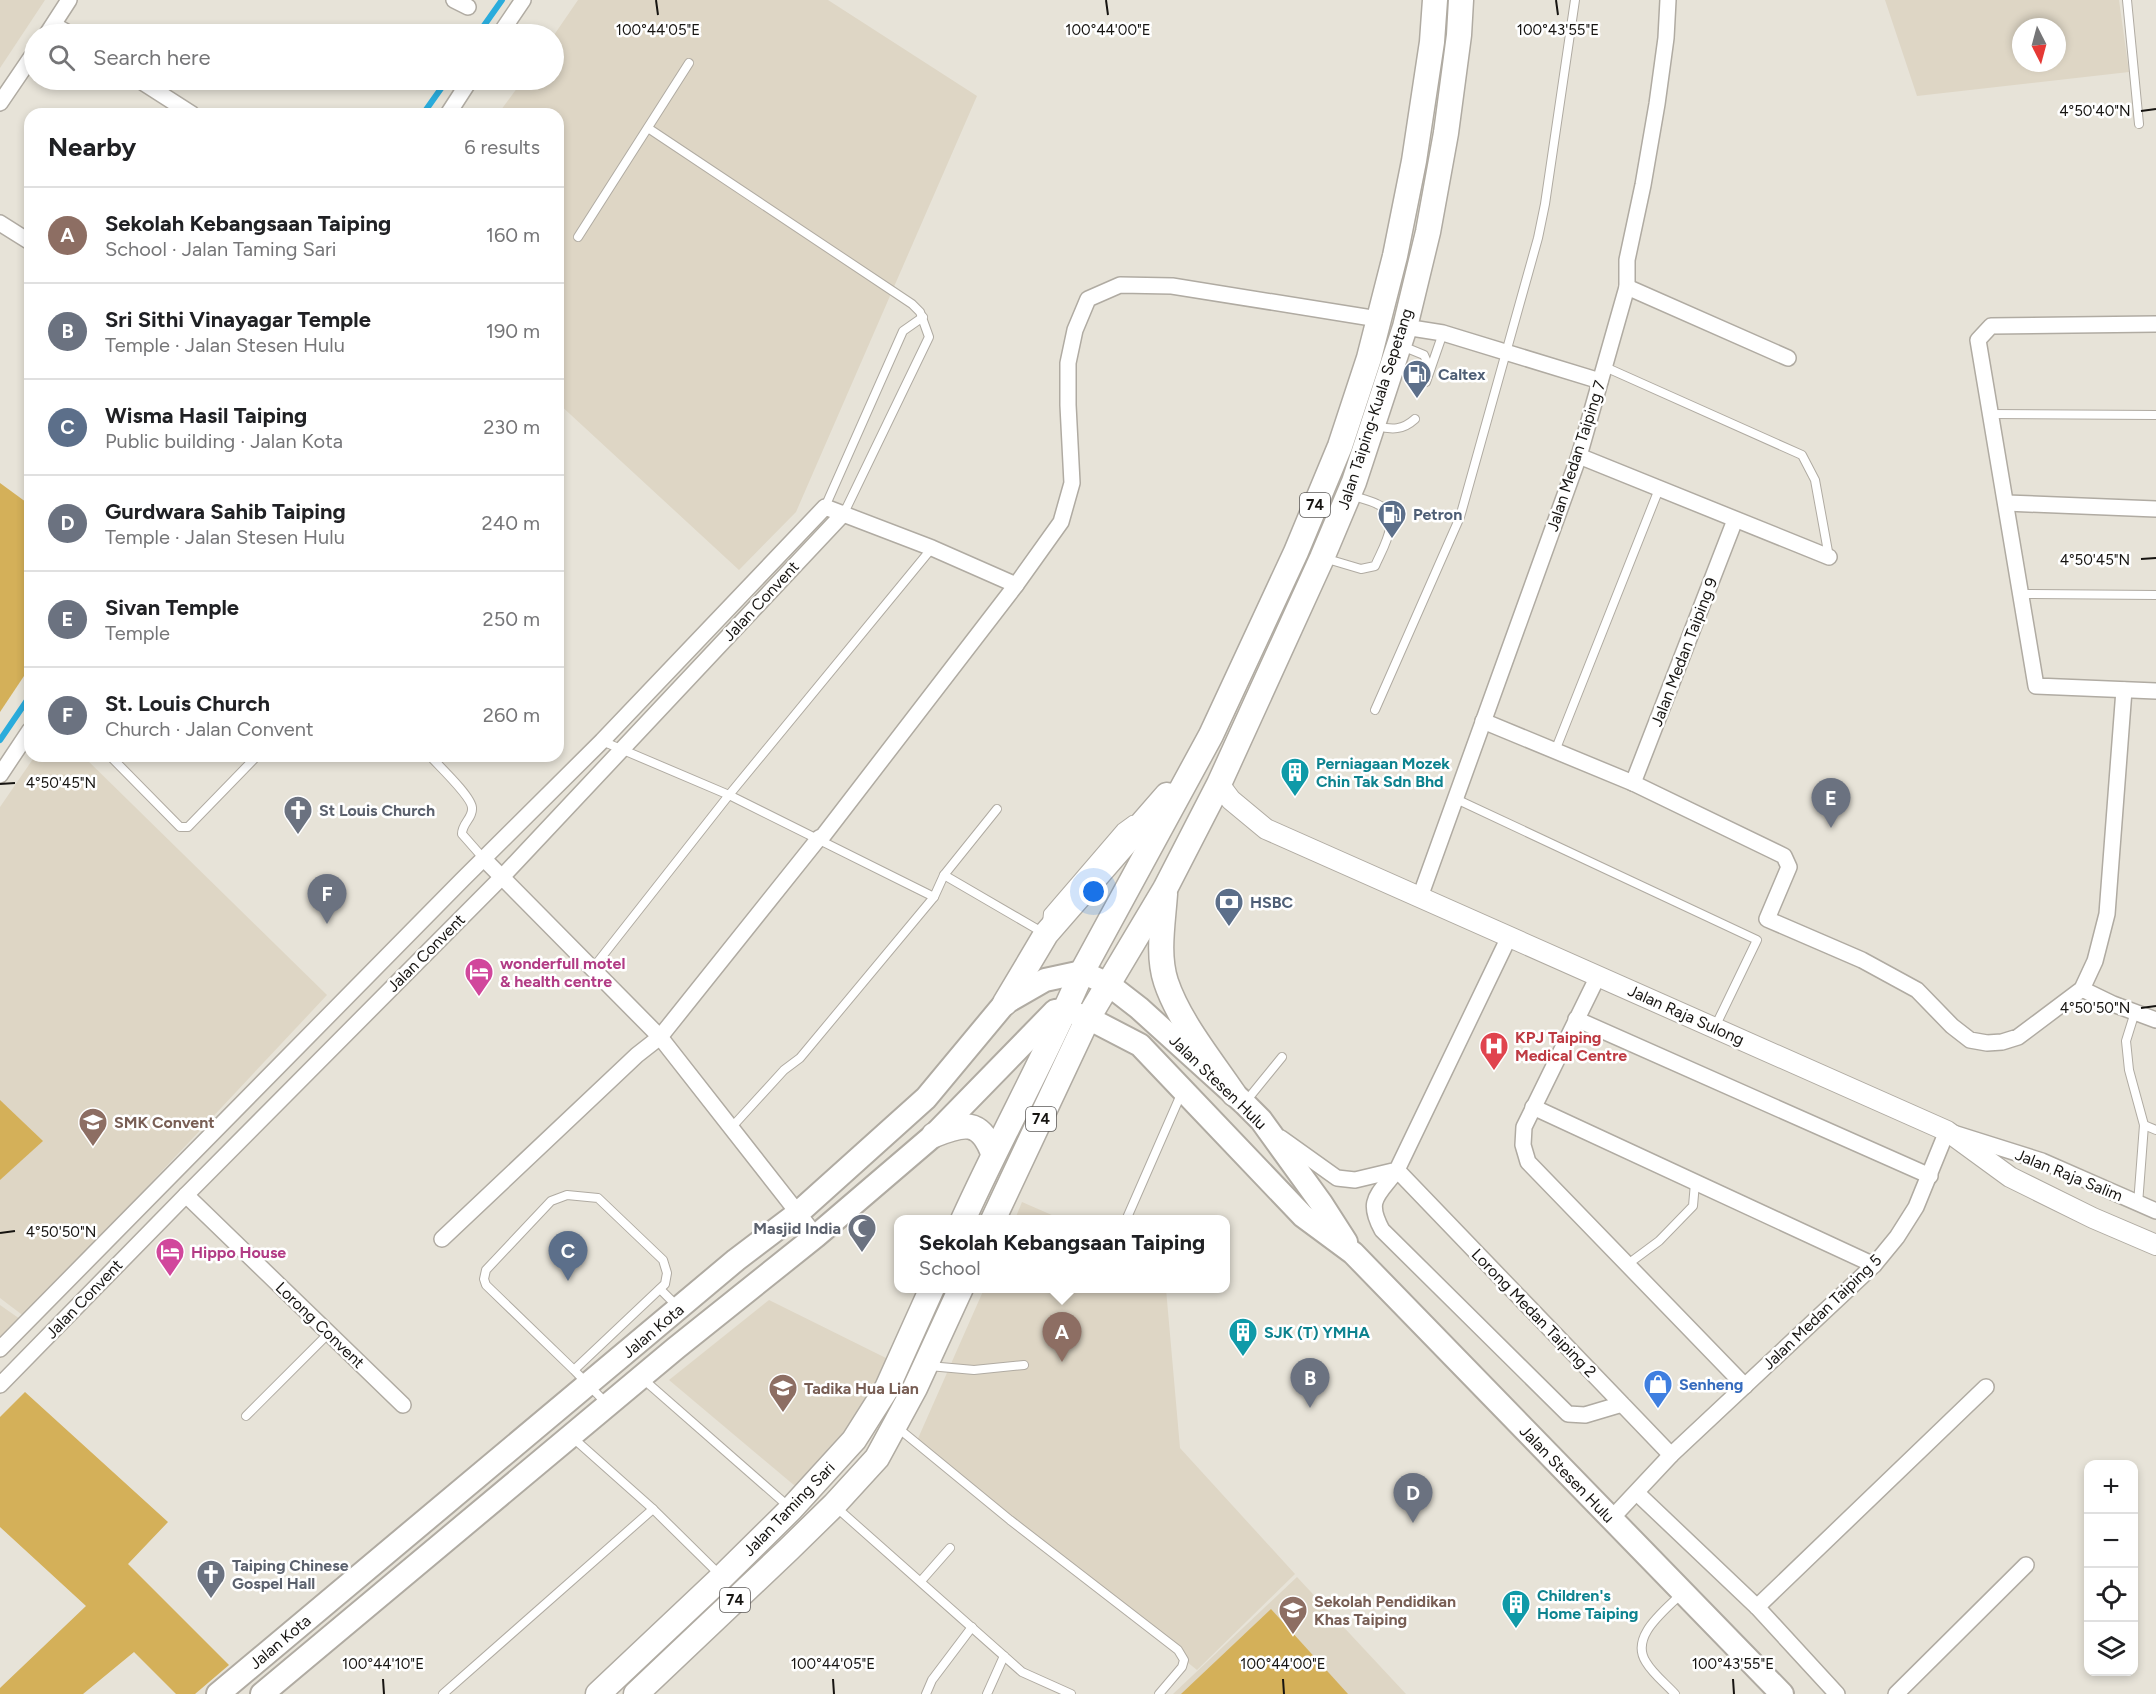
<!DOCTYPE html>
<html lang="en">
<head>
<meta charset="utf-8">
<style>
	body { margin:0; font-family:Figtree,sans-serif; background:#f6f6f6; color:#202124 }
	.controls { position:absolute; right:18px; bottom:18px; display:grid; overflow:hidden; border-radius:12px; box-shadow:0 3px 9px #0003 }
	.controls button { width:54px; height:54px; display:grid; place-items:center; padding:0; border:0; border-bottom:2px solid #e0e0e0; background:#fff; color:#202124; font:30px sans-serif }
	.compass { position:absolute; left:2012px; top:18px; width:54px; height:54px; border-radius:50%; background:#fff; box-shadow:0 3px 9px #0003; rotate:174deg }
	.you { position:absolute; left:1094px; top:892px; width:21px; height:21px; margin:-15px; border:4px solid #fff; border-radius:50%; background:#1a73e8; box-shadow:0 0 0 9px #1a73e833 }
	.badge { display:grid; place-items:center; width:39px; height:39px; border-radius:50%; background:#0f766e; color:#fff; font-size:20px; font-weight:700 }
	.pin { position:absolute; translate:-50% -50px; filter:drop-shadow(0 2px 3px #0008) }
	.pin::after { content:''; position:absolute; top:32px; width:21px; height:18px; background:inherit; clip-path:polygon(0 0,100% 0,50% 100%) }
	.popup { position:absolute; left:894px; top:1215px; width:336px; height:78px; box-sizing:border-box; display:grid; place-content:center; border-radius:12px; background:#fff; filter:drop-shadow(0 2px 4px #0005); font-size:20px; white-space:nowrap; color:#757577 }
	.popup b { font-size:22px; color:#202124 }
	.popup::after { content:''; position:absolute; left:50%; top:100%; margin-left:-12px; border:12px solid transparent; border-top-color:#fff }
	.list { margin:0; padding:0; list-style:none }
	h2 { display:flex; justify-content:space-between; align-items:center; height:78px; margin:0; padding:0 24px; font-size:26px }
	h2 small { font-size:20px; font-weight:400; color:#757577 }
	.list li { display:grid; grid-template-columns:39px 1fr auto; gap:18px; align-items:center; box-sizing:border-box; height:96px; padding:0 24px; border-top:2px solid #e0e0e0 }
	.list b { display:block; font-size:22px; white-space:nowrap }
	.list p { margin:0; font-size:20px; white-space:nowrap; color:#757577 }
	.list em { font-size:20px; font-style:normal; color:#757577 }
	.icon { flex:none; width:33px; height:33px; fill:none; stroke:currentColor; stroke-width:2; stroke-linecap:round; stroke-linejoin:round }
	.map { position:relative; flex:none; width:2156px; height:1694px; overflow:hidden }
	.search { position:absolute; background:#fff; box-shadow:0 3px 9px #0003; left:24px; top:24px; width:540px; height:66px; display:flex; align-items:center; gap:15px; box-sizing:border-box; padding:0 21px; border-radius:33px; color:#757577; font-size:22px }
	.panel { position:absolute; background:#fff; box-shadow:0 3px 9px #0003; left:24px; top:108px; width:540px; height:654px; border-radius:18px }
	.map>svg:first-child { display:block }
	.built { fill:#ded6c5; fill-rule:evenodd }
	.green { fill:#d4b059 }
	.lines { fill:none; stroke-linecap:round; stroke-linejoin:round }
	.stream { stroke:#2aacdc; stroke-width:6 }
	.service-casing { stroke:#b0aba2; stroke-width:10 }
	.minor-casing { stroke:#b0aba2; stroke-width:18 }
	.tertiary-casing { stroke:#b0aba2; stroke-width:22 }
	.secondary-casing { stroke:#b0aba2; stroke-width:26 }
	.primary-casing { stroke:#b0aba2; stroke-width:27 }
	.service { stroke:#fff; stroke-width:8 }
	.minor { stroke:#fff; stroke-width:15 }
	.tertiary { stroke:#fff; stroke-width:20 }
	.secondary { stroke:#fff; stroke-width:22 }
	.primary { stroke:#fff; stroke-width:24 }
	.ticks { fill:none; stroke:#161411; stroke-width:2 }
	.labels { text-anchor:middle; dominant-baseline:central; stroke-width:5; stroke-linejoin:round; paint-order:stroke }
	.shield { fill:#fff; stroke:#5c5a58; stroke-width:1.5 }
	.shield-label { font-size:15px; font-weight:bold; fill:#161411 }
	.service-label { font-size:16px; font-weight:bold; fill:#4e5e75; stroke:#fff; text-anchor:start }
	.street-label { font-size:16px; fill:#161411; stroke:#fff }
	.culture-label { font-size:16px; font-weight:bold; fill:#0d838f; stroke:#fff; text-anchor:start }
	.worship-label { font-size:16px; font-weight:bold; fill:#5b616d; stroke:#fff; text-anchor:start }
	.hotel-label { font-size:16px; font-weight:bold; fill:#b23c85; stroke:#fff; text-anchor:start }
	.health-label { font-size:16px; font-weight:bold; fill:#be3a42; stroke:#fff; text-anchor:start }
	.education-label { font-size:16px; font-weight:bold; fill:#785e54; stroke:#fff; text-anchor:start }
	.shop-label { font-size:16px; font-weight:bold; fill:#366cbe; stroke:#fff; text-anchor:start }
	.ticks-label { font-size:15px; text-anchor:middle; fill:#161411; stroke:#fff; stroke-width:5; stroke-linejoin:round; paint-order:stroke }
</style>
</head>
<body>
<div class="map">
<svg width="2156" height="1694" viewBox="0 0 2156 1694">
	<rect width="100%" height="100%" fill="#e7e3d8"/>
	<g class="built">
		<path d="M0,0H45L0,68Z"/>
		<path d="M578,0H828L977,96L796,512L739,570L558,403V114H498L523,80H554V35Z"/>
		<path d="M1885,0H2119L2129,72L1917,96ZM2021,27H2057V63H2021Z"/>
		<path d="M35,756H83L327,995L25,1317L0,1298V807Z"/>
		<path d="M1022,1202L1061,1219H1015Z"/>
		<path d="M984,1289H1166L1180,1448L1295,1574L1197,1670L916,1443Z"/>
		<path d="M769,1300L892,1361L835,1446L795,1486L669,1380Z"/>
		<path d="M0,1305L20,1319L0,1339Z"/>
		<path d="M1297,1577L1406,1694H1173Z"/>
	</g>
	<g class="green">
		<path d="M0,483L30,505V667L0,712Z"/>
		<path d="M0,1100L43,1141L0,1180Z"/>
		<path d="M25,1392L168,1522L128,1564L229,1665L195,1694H176L134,1652L83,1694H0V1688L86,1606L0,1527V1417Z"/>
		<path d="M1271,1609L1348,1694H1181Z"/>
	</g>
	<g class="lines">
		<g class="stream">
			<path d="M478,34L502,0"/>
			<path d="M423,114L447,80"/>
			<path d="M0,740L30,696"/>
		</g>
		<g class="service-casing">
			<g id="service">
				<path d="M2127,0L2139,124"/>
				<path d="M648,128L912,304L920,312L929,337L844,513"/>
				<path d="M578,237L689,63"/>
				<path d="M1402,346L1424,355L1430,369"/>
				<path d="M1605,367L1802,455L1815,480L1829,557"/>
				<path d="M1426,382L1443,333"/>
				<path d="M1990,414L2156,415"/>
				<path d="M1377,426C1392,430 1403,430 1415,419"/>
				<path d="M825,507L903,331L923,317"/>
				<path d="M1324,558L1361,569L1375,566C1383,547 1404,516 1377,504C1369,500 1359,498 1350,495"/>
				<path d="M2021,594L2156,595"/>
				<path d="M1375,710L1460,517L1538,238L1545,204L1575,0"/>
				<path d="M602,741L729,795L934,897"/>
				<path d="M1555,751L1659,489"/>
				<path d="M110,756L180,827H188L257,756"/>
				<path d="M430,756C439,766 472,797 472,808C473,818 462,823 462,834L484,859"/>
				<path d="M1456,799L1757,940L1715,1027"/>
				<path d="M944,875L1042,932"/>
				<path d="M1047,923L1048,913L1121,828L1132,820"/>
				<path d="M593,968L729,795L932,548"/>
				<path d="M2135,1012L2126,1041L2129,1070L2144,1125L2138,1204"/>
				<path d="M1247,1100L1282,1057"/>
				<path d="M2144,1125L2156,1130"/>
				<path d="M731,1128L784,1070L800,1058L934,897L944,875L997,809"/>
				<path d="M1126,1220L1182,1092"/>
				<path d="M1628,1264L1659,1241L1693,1206L1695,1183"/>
				<path d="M660,1289L678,1307"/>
				<path d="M929,1366L974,1370L1024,1365"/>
				<path d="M574,1370L665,1284L667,1273L663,1260L598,1198L567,1195L551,1201L486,1270L484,1279L486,1285L574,1370L607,1404"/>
				<path d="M643,1379L788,1506"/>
				<path d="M246,1416L329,1333"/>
				<path d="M898,1428L1010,1520L1178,1650L1184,1660L1182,1667L1159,1694"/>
				<path d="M572,1437L653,1509L719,1574"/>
				<path d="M837,1508L1022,1672L1071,1694"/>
				<path d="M921,1581L950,1548"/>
				<path d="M443,1694L653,1509"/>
				<path d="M926,1694L932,1680L972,1627"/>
				<path d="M987,1694L1004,1656"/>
				<path d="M1675,1694C1666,1684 1653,1674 1646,1662C1629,1636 1666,1610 1682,1593"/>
			</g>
		</g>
		<g class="minor-casing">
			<g id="minor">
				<path d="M454,0L468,7"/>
				<path d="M54,25L70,34"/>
				<path d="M47,34L69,0"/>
				<path d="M500,34L523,0"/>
				<path d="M139,80L192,114"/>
				<path d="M0,103L34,53"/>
				<path d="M448,114L470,80"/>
				<path d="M0,223L30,242"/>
				<path d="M1627,287L1788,358"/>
				<path d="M2156,324L1991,326L1978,340L2036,686L2156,691"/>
				<path d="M1405,327L1443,333L1600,381"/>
				<path d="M1579,456L1829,557"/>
				<path d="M2006,503L2156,509"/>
				<path d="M1483,721L1633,783L1784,856L1789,867L1767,919L1862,960L1917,990L1952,1026L1970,1040L1987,1043L2002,1042L2018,1037L2082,989L2095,961L2107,914L2124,690"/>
				<path d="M0,775L30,730"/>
				<path d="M1633,783L1735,520"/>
				<path d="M484,859L660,1037L816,1236"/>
				<path d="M1420,897L1579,456L1627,287V260L1643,185L1657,104L1666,38L1668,0"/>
				<path d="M1598,976L1524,1127L1523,1145L1528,1162L1745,1386"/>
				<path d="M2082,989L2113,1004L2156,1020"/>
				<path d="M1576,1019L1930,1176"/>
				<path d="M1533,1107L1874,1265"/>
				<path d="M1281,1138L1337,1178L1355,1180L1397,1170L1509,937"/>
				<path d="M186,1195L403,1405"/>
				<path d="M442,1239L637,1055L660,1037L819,838L823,836L1016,585L1061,522L1072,483L1068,405V363L1075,330L1088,299L1120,285L1172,286L1378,319"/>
				<path d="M0,1349L462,880L602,741L825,507L932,548L1016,585"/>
				<path d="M0,1385L186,1195L502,877L844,513"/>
				<path d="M1622,1404L1585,1415L1568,1414L1382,1230C1365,1199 1379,1195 1397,1170L1671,1455"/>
				<path d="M1637,1493L1757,1607L1837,1694"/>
				<path d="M1611,1519L1671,1455L1874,1265L1897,1237L1916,1207L1947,1131L2042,1161L2156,1211"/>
				<path d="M1757,1607L1986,1387"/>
				<path d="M1896,1694L2026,1565"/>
			</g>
		</g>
		<g class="tertiary-casing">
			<path id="tertiary" d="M1219,784L1231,800L1266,829L1947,1131L2010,1177L2093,1218L2156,1245"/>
		</g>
		<g class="secondary-casing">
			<g id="secondary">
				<path d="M218,1694L736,1260L798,1213L926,1098L1005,1003L1045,980L1082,972L1108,984L1139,1008L1244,1103L1261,1120L1321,1203L1346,1242"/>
				<path d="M262,1694L676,1348L816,1236L934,1135L1055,1011L1066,1010L1088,1018L1140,1045L1303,1216L1353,1253L1782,1694"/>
			</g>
		</g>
		<g class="primary-casing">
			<g id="primary">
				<path d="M1165,894C1163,923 1157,955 1166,982C1179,1021 1211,1060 1234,1094"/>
				<path d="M1005,1003L1046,934L1167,795"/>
				<path d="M934,1135C964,1123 980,1119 993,1153"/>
				<path d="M963,1220C1001,1136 1046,1056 1082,972L1211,735L1296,552L1340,446L1369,358L1395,256L1414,161L1432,42L1435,0"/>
				<path d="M993,1220L1088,1018L1165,889L1219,784L1322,558L1354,482L1405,327L1428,232L1446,133L1459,35L1461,0"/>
				<path d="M598,1694L722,1577L791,1509L854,1440L887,1388L932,1288"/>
				<path d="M636,1694L788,1550L834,1505L877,1458L915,1388L961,1288"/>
			</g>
		</g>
		<use href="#service" class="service"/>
		<use href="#minor" class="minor"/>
		<use href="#tertiary" class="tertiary"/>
		<use href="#secondary" class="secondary"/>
		<use href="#primary" class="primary"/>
	</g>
	<path class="ticks" d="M656,0L658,15M1106,0L1108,15M1556,0L1558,15M2141,111L2156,109M2141,559L2156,558M0,784L15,783M2141,1008L2156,1006M0,1233L15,1231M383,1679L384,1694M833,1679L834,1694M1283,1679L1284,1694M1733,1679L1734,1694"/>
	<defs>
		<g id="fuel-pin" transform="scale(1.5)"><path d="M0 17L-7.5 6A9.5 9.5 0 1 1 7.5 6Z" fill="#5c6f8a" stroke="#fff"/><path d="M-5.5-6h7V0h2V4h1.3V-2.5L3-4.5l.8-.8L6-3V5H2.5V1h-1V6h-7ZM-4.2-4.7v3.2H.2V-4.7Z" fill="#fff"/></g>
		<g id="building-pin" transform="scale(1.5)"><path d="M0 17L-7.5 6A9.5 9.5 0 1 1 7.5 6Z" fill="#0f9aa8" stroke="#fff"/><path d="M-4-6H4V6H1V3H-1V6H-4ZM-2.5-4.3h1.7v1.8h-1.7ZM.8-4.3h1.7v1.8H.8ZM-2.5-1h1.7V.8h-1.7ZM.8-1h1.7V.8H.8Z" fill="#fff"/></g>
		<g id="church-pin" transform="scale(1.5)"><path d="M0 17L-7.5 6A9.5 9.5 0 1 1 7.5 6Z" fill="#6b7280" stroke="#fff"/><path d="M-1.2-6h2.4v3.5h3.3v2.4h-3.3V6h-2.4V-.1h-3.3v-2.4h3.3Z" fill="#fff"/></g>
		<g id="bank-pin" transform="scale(1.5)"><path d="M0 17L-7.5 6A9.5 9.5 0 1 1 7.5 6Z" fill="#5c6f8a" stroke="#fff"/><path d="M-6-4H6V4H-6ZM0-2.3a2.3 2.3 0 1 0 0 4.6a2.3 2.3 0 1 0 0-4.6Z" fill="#fff"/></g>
		<g id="hotel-pin" transform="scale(1.5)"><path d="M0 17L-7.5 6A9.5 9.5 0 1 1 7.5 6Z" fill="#d1479c" stroke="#fff"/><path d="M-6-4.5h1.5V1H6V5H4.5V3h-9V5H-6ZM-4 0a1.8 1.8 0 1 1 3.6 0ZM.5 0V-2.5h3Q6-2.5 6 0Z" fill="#fff"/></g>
		<g id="hospital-pin" transform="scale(1.5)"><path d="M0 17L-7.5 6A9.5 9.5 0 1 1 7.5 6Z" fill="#e0444e" stroke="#fff"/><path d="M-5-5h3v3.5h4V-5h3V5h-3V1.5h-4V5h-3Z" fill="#fff"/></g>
		<g id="school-pin" transform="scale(1.5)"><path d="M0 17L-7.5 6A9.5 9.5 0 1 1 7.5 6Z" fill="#8d6e63" stroke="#fff"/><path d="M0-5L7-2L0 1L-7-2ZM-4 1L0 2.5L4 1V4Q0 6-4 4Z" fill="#fff"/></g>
		<g id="mosque-pin" transform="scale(1.5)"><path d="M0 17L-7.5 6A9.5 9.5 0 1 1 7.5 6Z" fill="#6b7280" stroke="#fff"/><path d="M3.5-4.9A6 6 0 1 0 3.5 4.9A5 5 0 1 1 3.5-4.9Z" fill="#fff"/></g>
		<g id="shop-pin" transform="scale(1.5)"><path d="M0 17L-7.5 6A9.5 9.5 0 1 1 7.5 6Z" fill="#3f7fe0" stroke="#fff"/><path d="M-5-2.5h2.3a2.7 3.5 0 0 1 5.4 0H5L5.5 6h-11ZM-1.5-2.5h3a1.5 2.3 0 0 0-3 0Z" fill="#fff"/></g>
	</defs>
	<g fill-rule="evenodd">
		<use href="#fuel-pin" x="1417" y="374"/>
		<use href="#fuel-pin" x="1392" y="514"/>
		<use href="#building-pin" x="1295" y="772"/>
		<use href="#church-pin" x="298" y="810"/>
		<use href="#bank-pin" x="1229" y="902"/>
		<use href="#hotel-pin" x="479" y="972"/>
		<use href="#hospital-pin" x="1494" y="1046"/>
		<use href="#school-pin" x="93" y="1122"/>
		<use href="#mosque-pin" x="862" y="1228"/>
		<use href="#hotel-pin" x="170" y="1252"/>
		<use href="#building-pin" x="1243" y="1332"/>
		<use href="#shop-pin" x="1658" y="1384"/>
		<use href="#school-pin" x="783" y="1388"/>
		<use href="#church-pin" x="211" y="1574"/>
		<use href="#building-pin" x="1516" y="1604"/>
		<use href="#school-pin" x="1293" y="1610"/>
	</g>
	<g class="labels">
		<g class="shield">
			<rect x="1300" y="493" width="30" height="24" rx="4.5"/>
			<rect x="1026" y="1107" width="30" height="24" rx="4.5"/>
			<rect x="720" y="1588" width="30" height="24" rx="4.5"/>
		</g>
		<g class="shield-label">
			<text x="1315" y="505">74</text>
			<text x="1041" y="1119">74</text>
			<text x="735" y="1600">74</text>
		</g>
		<g class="service-label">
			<text x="1438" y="374">Caltex</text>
			<text x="1413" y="514">Petron</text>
			<text x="1250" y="902">HSBC</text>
		</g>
		<g class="street-label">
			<text transform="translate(1375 409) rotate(-72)">Jalan Taiping-Kuala Sepetang</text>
			<text transform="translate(1576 456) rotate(-72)">Jalan Medan Taiping 7</text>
			<text transform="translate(761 601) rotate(-47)">Jalan Convent</text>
			<text transform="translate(1684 652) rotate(-69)">Jalan Medan Taiping 9</text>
			<text transform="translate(426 953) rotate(-45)">Jalan Convent</text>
			<text transform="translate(1686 1015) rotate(24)">Jalan Raja Sulong</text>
			<text transform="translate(1218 1082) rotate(44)">Jalan Stesen Hulu</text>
			<text transform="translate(2069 1175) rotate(22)">Jalan Raja Salim</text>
			<text transform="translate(84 1299) rotate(-46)">Jalan Convent</text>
			<text transform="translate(1822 1312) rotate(-44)">Jalan Medan Taiping 5</text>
			<text transform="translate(1534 1313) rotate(46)">Lorong Medan Taiping 2</text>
			<text transform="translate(320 1325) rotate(44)">Lorong Convent</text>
			<text transform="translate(653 1331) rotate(-40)">Jalan Kota</text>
			<text transform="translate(1567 1474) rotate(46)">Jalan Stesen Hulu</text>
			<text transform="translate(789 1509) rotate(-46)">Jalan Taming Sari</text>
			<text transform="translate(280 1642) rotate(-40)">Jalan Kota</text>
		</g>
		<g class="culture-label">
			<text x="1316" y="763">Perniagaan Mozek<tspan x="1316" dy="18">Chin Tak Sdn Bhd</tspan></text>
			<text x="1264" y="1332">SJK (T) YMHA</text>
			<text x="1537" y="1595">Children's<tspan x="1537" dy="18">Home Taiping</tspan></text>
		</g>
		<g class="worship-label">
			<text x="319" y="810">St Louis Church</text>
			<text x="841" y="1228" text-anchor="end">Masjid India</text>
			<text x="232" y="1565">Taiping Chinese<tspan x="232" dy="18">Gospel Hall</tspan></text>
		</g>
		<g class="hotel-label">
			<text x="500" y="963">wonderfull motel<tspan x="500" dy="18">&amp; health centre</tspan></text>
			<text x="191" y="1252">Hippo House</text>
		</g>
		<g class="health-label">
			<text x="1515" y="1037">KPJ Taiping<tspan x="1515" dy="18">Medical Centre</tspan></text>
		</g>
		<g class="education-label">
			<text x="114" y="1122">SMK Convent</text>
			<text x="804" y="1388">Tadika Hua Lian</text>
			<text x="1314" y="1601">Sekolah Pendidikan<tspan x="1314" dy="18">Khas Taiping</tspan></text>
		</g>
		<g class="shop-label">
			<text x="1679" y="1384">Senheng</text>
		</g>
	</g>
	<g class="ticks-label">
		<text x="658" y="35">100°44'05"E</text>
		<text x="1108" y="35">100°44'00"E</text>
		<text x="1558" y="35">100°43'55"E</text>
		<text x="2095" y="116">4°50'40"N</text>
		<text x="2095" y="565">4°50'45"N</text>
		<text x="61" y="788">4°50'45"N</text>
		<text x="2095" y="1013">4°50'50"N</text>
		<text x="61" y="1237">4°50'50"N</text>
		<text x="383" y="1669">100°44'10"E</text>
		<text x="833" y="1669">100°44'05"E</text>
		<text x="1283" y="1669">100°44'00"E</text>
		<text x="1733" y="1669">100°43'55"E</text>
	</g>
</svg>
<div class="controls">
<button>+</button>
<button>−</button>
<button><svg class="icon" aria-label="locate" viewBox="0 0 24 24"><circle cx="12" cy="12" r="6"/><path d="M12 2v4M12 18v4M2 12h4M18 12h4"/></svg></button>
<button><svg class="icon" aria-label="layers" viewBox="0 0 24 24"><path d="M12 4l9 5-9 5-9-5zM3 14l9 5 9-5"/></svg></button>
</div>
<svg class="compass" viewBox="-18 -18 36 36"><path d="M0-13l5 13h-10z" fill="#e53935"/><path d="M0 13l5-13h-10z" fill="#757577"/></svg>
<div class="you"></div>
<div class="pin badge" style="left:1062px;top:1362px;background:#8d6e63">A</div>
<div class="popup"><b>Sekolah Kebangsaan Taiping</b>School</div>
<div class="pin badge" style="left:1310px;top:1408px;background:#6b7280">B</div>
<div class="pin badge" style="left:568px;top:1281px;background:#5c6f8a">C</div>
<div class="pin badge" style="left:1413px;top:1523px;background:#6b7280">D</div>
<div class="pin badge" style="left:1831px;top:828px;background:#6b7280">E</div>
<div class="pin badge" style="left:327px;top:924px;background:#6b7280">F</div>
<div class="search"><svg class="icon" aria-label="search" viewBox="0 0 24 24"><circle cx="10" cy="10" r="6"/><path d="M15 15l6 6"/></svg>Search here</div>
<section class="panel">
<h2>Nearby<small>6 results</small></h2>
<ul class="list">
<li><span class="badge" style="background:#8d6e63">A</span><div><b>Sekolah Kebangsaan Taiping</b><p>School · Jalan Taming Sari</p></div><em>160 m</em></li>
<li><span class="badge" style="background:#6b7280">B</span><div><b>Sri Sithi Vinayagar Temple</b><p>Temple · Jalan Stesen Hulu</p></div><em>190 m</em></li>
<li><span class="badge" style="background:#5c6f8a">C</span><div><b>Wisma Hasil Taiping</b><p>Public building · Jalan Kota</p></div><em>230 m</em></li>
<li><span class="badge" style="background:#6b7280">D</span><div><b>Gurdwara Sahib Taiping</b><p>Temple · Jalan Stesen Hulu</p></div><em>240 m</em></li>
<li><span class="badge" style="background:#6b7280">E</span><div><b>Sivan Temple</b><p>Temple</p></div><em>250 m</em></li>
<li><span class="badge" style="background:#6b7280">F</span><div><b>St. Louis Church</b><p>Church · Jalan Convent</p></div><em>260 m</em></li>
</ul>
</section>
</div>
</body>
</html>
